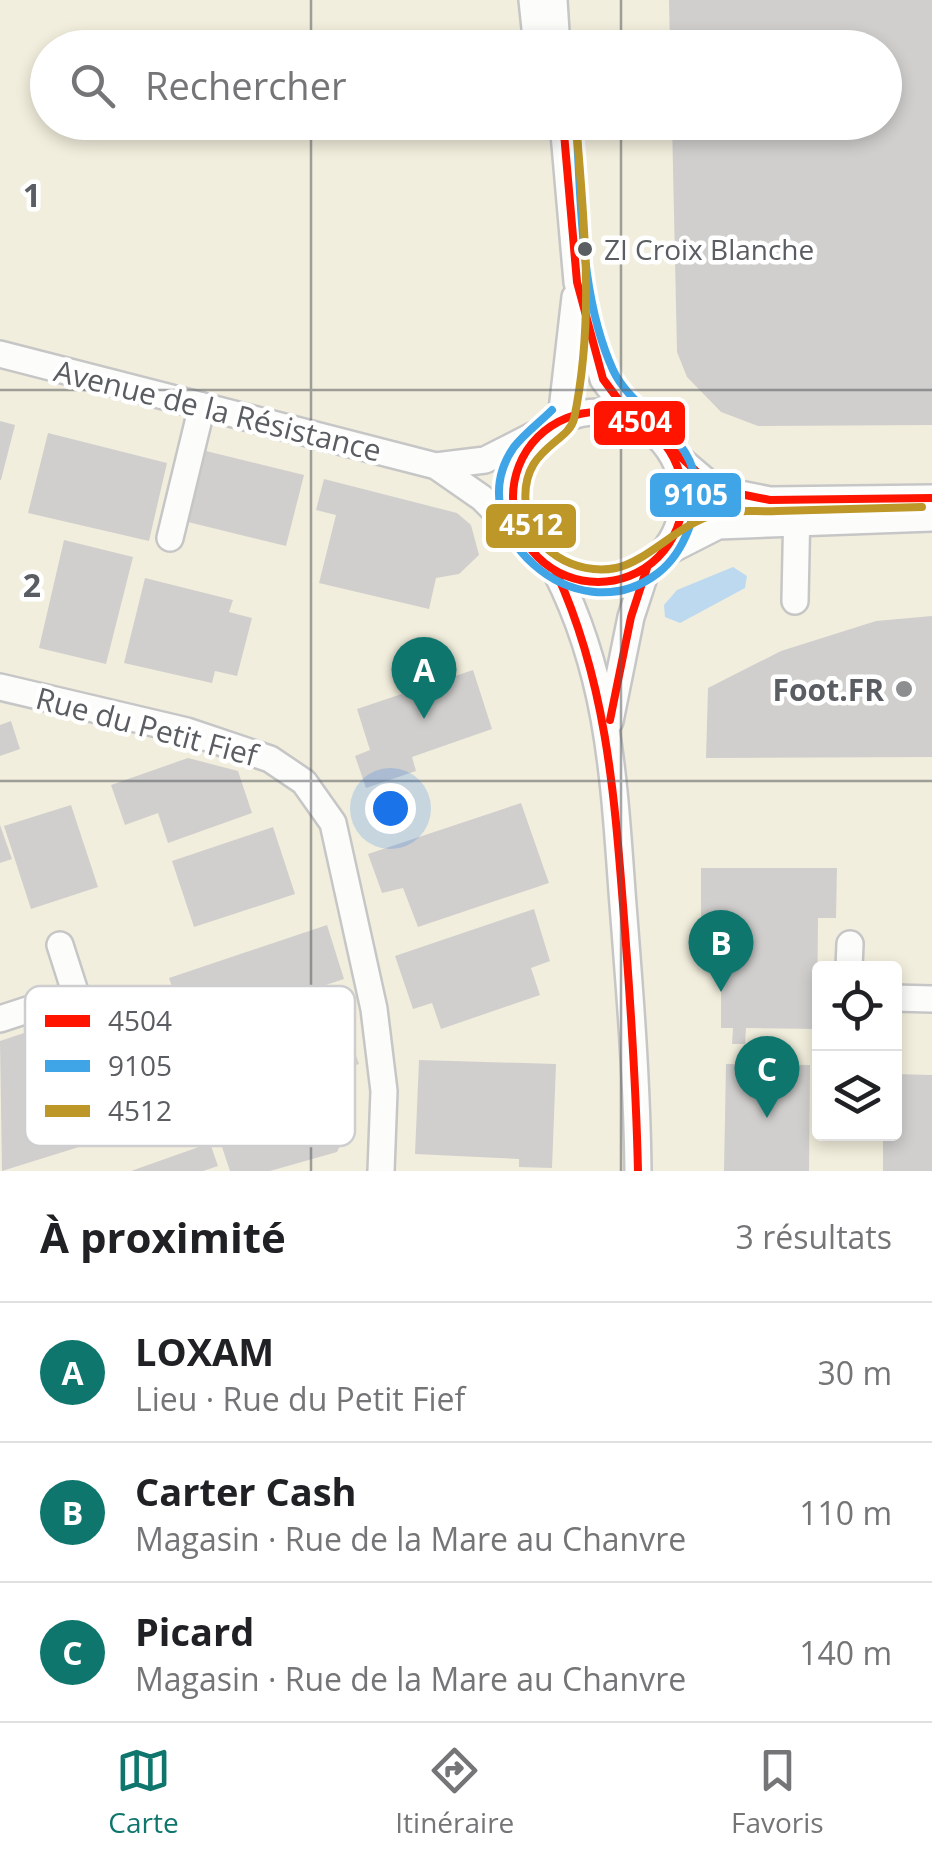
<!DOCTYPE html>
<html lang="fr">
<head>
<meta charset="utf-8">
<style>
	body { margin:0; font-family:"Open Sans",sans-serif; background:#f2f2f2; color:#202124 }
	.controls { position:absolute; right:30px; bottom:30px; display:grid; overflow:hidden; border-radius:10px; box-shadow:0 5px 15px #0003 }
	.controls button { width:90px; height:90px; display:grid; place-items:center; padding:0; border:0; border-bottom:2px solid #e0e0e0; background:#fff; color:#202124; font:50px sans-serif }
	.you { position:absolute; left:390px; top:808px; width:35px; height:35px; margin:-25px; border:8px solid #fff; border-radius:50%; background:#1a73e8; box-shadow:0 0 0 15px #1a73e833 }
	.badge { display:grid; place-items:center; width:65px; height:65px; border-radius:50%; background:#0f766e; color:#fff; font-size:32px; font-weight:700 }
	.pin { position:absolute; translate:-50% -82px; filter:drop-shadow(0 2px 5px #0008) }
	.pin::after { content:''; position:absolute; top:52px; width:35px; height:30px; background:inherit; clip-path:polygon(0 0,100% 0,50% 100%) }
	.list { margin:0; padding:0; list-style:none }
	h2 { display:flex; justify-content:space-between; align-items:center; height:130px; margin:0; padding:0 40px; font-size:42px }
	h2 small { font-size:32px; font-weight:400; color:#757577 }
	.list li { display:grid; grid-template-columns:65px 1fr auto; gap:30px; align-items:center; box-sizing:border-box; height:140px; padding:0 40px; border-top:2px solid #e0e0e0 }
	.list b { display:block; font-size:38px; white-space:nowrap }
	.list p { margin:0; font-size:32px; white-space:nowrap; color:#757577 }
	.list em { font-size:32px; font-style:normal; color:#757577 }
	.icon { flex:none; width:55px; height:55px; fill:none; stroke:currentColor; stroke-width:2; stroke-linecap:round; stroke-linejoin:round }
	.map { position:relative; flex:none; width:932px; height:1171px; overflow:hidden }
	.search { position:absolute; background:#fff; box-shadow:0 5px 15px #0003; left:30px; right:30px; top:30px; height:110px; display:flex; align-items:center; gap:25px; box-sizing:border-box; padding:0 35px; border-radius:55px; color:#757577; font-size:38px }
	.sheet { height:550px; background:#fff }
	nav { display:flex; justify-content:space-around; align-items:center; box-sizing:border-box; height:140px; border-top:2px solid #e0e0e0; background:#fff; font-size:28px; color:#757577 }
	nav a { display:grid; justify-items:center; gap:5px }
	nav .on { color:#0f766e }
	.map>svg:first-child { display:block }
	.commercial { fill:#f2eedd; fill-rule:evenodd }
	.water { fill:#bcd9f0 }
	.building { fill:#d0cfcd }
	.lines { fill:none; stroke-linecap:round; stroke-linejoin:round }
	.minor-casing { stroke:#c6c6c6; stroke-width:30 }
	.minor { stroke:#fcfcfb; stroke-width:25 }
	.bus-1-casing { stroke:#fff; stroke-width:15 }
	.bus-2-casing { stroke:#fff; stroke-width:15 }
	.bus-3-casing { stroke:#fff; stroke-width:15 }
	.bus-1 { stroke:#ff1400; stroke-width:8 }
	.bus-2 { stroke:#40a5e7; stroke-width:8 }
	.bus-3 { stroke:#bd9727; stroke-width:8 }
	.grid { fill:none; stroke:#5a5d61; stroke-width:2.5; stroke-opacity:0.55 }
	.bus-dot { fill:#5a5d61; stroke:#fff; stroke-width:4 }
	.poi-dot { fill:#8c8e8f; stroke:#fff; stroke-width:4 }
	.labels { text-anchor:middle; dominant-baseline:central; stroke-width:9; stroke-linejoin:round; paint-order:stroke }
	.bus-label { font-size:28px; fill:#5a5d61; stroke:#fff; text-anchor:start }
	.street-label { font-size:30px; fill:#5a5d61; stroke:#fff }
	.poi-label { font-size:30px; font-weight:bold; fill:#5a5d61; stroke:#fff; text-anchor:end }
	.key { fill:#fff; stroke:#ceced0; stroke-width:2.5 }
	.key-label { font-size:28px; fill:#5a5d61 }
	.grid-label { font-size:32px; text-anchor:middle; font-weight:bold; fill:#5a5d61; stroke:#fff; stroke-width:9; stroke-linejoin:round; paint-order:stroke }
	.line-badge { stroke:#fff; stroke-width:4 }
	.badge-label { font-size:28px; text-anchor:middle; font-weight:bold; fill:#fff }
</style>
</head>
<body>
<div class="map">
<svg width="932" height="1171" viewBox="0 0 932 1171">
	<rect width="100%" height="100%" fill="#e9e8e4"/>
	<path class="commercial" d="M0,0H932V1171H0ZM48,48H884V122H48ZM820,968H894V1134H820Z"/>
	<path class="water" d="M733,567L747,576L745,588L680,623L665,617L664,605L677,590Z"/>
	<g class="building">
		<path d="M669,0H932V425L758,426L721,412L687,377L677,352L672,122H884V48H670Z"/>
		<path d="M0,421L15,425L1,480H0Z"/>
		<path d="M48,433L167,463L149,541L28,513Z"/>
		<path d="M206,451L304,475L286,546L188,522Z"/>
		<path d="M324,479L457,513L471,525L479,555L459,574L436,578L429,609L319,583L336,515L316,510Z"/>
		<path d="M64,540L133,557L106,664L39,648Z"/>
		<path d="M145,578L233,600L229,612L252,618L237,676L215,671L212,683L124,663Z"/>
		<path d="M932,616V757L706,758L708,688L781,651L876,621Z"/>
		<path d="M473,670L492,729L412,757L416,771L366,788L355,756L370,750L357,709Z"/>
		<path d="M11,721L20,749L0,756V725Z"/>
		<path d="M188,758L238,771L252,813L168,843L158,813L125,825L111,785Z"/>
		<path d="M521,803L549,883L418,927L403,888L382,893L368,854Z"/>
		<path d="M71,805L98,887L31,909L4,826Z"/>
		<path d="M0,825L12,859L0,863Z"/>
		<path d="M273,827L295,894L194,927L172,861Z"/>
		<path d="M701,868H837L836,918H818L817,1029L746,1028L745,1044H732L733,1028H721V942H701Z"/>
		<path d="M534,909L550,961L531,968L540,995L441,1029L432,1003L413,1009L395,956Z"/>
		<path d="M327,925L344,979L187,1031L169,978Z"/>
		<path d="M341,1012L359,1064L199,1117L181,1064Z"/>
		<path d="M39,1028L79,1147L2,1171L0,1041Z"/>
		<path d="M419,1060L556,1064L552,1168L519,1167V1159L415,1154Z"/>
		<path d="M726,1064L810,1065L809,1171H724Z"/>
		<path d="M894,1074L932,1075V1171H883V1134H894Z"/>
		<path d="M340,1108L349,1126L337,1152L270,1171H230L222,1147Z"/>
		<path d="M210,1143L218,1166L203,1171H131Z"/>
	</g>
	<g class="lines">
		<g class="minor-casing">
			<g id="minor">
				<path d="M532,0L537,48"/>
				<path d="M554,0L557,48"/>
				<path d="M563,122L577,282L603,379L632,418"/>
				<path d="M0,354L436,466L482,498L522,538"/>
				<circle cx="598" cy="497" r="85"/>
				<path d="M561,419L575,297"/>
				<path d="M675,455L715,489L770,500L932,498"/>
				<path d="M436,466L485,460L534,435"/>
				<path d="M170,538L202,406"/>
				<path d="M661,555L718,526L932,518"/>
				<path d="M556,572C611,680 614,786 623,905C630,993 637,1082 638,1171"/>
				<path d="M795,601L797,505"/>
				<path d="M0,687L187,731L270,759L304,782L333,823L374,1009L384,1091L381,1171"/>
				<path d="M610,721L631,617L647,568"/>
				<path d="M60,945L87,1029"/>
				<path d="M849,968L850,944"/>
				<path d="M894,998L932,999"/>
				<path d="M0,1019L76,994"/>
			</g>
		</g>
		<use href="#minor" class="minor"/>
		<g class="bus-1-casing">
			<g id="bus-1">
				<path d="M563,122L577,282L603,379L632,418L654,432L715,489L770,500L932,498"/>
				<circle cx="598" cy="497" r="85"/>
				<path d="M556,572C605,679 614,789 623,905C630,994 636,1082 638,1171"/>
				<path d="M610,720L631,617L647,568"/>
			</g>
		</g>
		<g class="bus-2-casing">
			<path id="bus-2" d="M552,410C540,422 524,434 514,447C457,528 575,637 658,573C684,553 701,509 695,478C687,431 632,411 613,370C579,295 582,203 576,122"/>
		</g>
		<g class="bus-3-casing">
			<path id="bus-3" d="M576,122C584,224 595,318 574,419C568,444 519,448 526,507C530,550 576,576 616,568C647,562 681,522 716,514C734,509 757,512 777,511C825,510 873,508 922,507"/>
		</g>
		<use href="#bus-1" class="bus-1"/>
		<use href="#bus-2" class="bus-2"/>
		<use href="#bus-3" class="bus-3"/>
	</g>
	<path class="grid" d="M311,0V48M621,0V48M311,122V1171M621,122V1171M0,390H932M0,781H932"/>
	<circle class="bus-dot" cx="585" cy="249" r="9"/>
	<circle class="poi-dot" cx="904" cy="689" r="10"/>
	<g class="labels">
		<g class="bus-label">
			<text x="604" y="249">ZI Croix Blanche</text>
		</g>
		<g class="street-label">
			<text transform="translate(218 410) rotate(14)">Avenue de la Résistance</text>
			<text transform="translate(147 726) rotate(15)">Rue du Petit Fief</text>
		</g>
		<g class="poi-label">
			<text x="884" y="689">Foot.FR</text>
		</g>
	</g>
	<rect x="25" y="986" width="330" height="160" rx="15" class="key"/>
	<rect x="45" y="1015" width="45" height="12" fill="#ff1400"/>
	<rect x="45" y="1060" width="45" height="12" fill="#40a5e7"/>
	<rect x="45" y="1105" width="45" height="12" fill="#bd9727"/>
	<g class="key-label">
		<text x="108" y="1031">4504</text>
		<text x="108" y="1076">9105</text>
		<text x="108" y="1121">4512</text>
	</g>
	<g class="grid-label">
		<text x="32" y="207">1</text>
		<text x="32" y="597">2</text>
	</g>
	<g class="line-badge">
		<rect x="592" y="399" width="95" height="48" rx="10" fill="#ff1400"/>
		<rect x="648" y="471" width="95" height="48" rx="10" fill="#40a5e7"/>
		<rect x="484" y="502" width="94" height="48" rx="10" fill="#bd9727"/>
	</g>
	<g class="badge-label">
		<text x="640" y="432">4504</text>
		<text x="696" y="505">9105</text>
		<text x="531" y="535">4512</text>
	</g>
</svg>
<div class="controls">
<button><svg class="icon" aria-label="locate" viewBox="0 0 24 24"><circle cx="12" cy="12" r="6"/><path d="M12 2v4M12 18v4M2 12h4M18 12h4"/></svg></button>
<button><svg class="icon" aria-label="layers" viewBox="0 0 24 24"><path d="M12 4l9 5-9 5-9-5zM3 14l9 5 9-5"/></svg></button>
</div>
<div class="you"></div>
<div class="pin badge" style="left:424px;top:719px">A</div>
<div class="pin badge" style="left:721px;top:992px">B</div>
<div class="pin badge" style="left:767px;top:1118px">C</div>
<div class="search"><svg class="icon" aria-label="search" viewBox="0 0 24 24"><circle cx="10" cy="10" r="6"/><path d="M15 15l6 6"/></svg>Rechercher</div>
</div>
<section class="sheet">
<h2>À proximité<small>3 résultats</small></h2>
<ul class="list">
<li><span class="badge">A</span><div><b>LOXAM</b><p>Lieu · Rue du Petit Fief</p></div><em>30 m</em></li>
<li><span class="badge">B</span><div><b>Carter Cash</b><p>Magasin · Rue de la Mare au Chanvre</p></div><em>110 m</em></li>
<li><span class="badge">C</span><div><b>Picard</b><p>Magasin · Rue de la Mare au Chanvre</p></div><em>140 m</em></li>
</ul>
</section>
<nav>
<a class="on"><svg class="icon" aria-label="map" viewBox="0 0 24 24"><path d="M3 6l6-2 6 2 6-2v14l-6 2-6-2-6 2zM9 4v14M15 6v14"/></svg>Carte</a>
<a><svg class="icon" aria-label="directions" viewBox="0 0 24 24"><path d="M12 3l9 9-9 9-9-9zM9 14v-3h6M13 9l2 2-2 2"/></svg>Itinéraire</a>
<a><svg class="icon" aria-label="saved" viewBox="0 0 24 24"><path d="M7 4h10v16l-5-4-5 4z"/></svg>Favoris</a>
</nav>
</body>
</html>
